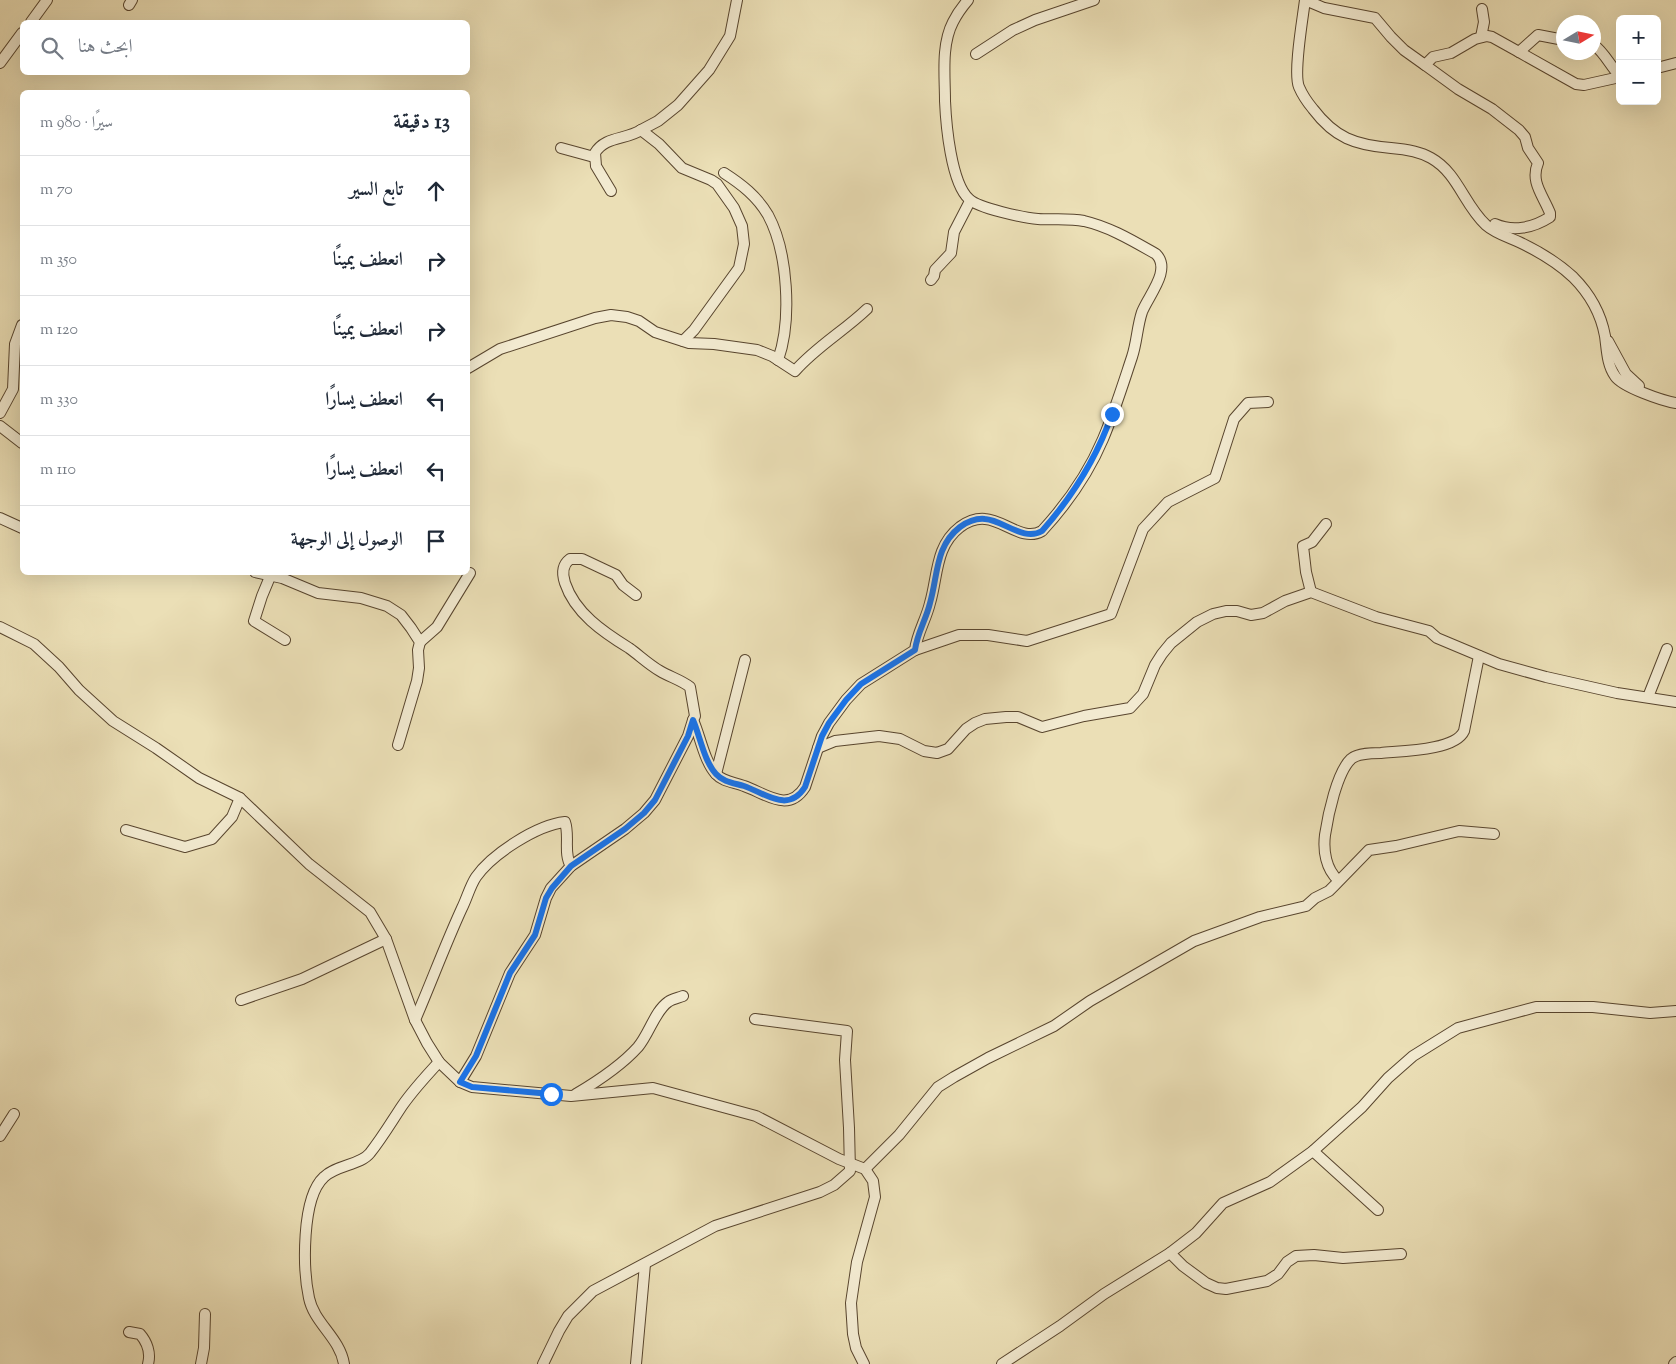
<!DOCTYPE html>
<html lang="ar">
<head>
<meta charset="utf-8">
<style>
	body { margin:0; font-family:"Sorts Mill Goudy",Amiri,serif; background:#f2f2f3; color:#1f2937; direction:rtl }
	.controls { position:absolute; right:15px; top:15px; display:grid; overflow:hidden; border-radius:8px; box-shadow:0 5px 20px #0002 }
	.controls button { width:45px; height:45px; display:grid; place-items:center; padding:0; border:0; border-bottom:1px solid #e0e1e3; background:#fff; color:#1f2937; font:25px sans-serif }
	.compass { position:absolute; left:1556px; top:15px; width:45px; height:45px; border-radius:50%; background:#fff; box-shadow:0 5px 20px #0002; rotate:80deg }
	.stop { position:absolute; width:15px; height:15px; margin:-11px; border:4px solid #1a73e8; border-radius:50%; background:#fff }
	.stop.end { background:#1a73e8; border-color:#fff; box-shadow:0 1px 5px #0008 }
	.list { margin:0; padding:0; list-style:none }
	h2 { display:flex; justify-content:space-between; align-items:center; height:65px; margin:0; padding:0 20px; font-size:21px }
	h2 small { font-size:16px; font-weight:400; color:#747a83 }
	.list li { display:grid; grid-template-columns:32px 1fr auto; gap:15px; align-items:center; box-sizing:border-box; height:70px; padding:0 20px; border-top:1px solid #e0e1e3 }
	.list b { display:block; font-size:19px; white-space:nowrap }
	.list em { font-size:16px; font-style:normal; color:#747a83 }
	.icon { flex:none; width:28px; height:28px; fill:none; stroke:currentColor; stroke-width:2; stroke-linecap:round; stroke-linejoin:round }
	.map { position:relative; flex:none; width:1676px; height:1364px; overflow:hidden; direction:ltr }
	.search { position:absolute; background:#fff; box-shadow:0 5px 20px #0002; left:20px; top:20px; width:450px; height:55px; display:flex; align-items:center; gap:12px; box-sizing:border-box; padding:0 18px; border-radius:8px; color:#747a83; font-size:19px }
	.panel { position:absolute; background:#fff; box-shadow:0 5px 20px #0002; left:20px; top:90px; width:450px; height:485px; border-radius:8px; direction:rtl }
	.map>svg:first-child { display:block }
	.lines { fill:none; stroke-linecap:round; stroke-linejoin:round }
	.street-casing { stroke:#58452e; stroke-width:12 }
	.street { stroke:#f2ead0; stroke-width:10 }
	.route { stroke:#1a73e8; stroke-width:6 }
</style>
</head>
<body>
<div class="map">
<svg width="1676" height="1364" viewBox="0 0 1676 1364">
	<rect width="100%" height="100%" fill="#ebdfb6"/>
	<filter id="stains"><feTurbulence type="fractalNoise" baseFrequency=".004" numOctaves="4"/><feColorMatrix values="0 0 0 0 .2 0 0 0 0 .09 0 0 0 0 .02 0 0 0 .5 -.17"/></filter>
	<radialGradient id="worn" r=".72"><stop offset=".6" stop-color="#630" stop-opacity="0"/><stop offset="1" stop-color="#630" stop-opacity=".3"/></radialGradient>
	<g class="lines">
		<g class="street-casing">
			<g id="street">
				<path d="M1305,0C1303,17 1293,73 1299,87C1302,94 1308,103 1313,109C1335,138 1355,145 1391,148C1404,149 1419,151 1431,158C1458,173 1464,205 1486,225C1495,233 1508,237 1519,242C1538,251 1558,263 1573,277C1589,293 1601,314 1605,336C1607,350 1607,365 1615,376C1622,387 1663,401 1676,403"/>
				<path d="M1305,0L1324,8L1375,18L1391,37L1404,50L1425,65L1433,57L1451,53L1475,39L1487,36L1492,37L1519,52L1576,84L1584,85L1620,77"/>
				<path d="M129,5L132,0"/>
				<path d="M31,22L47,0"/>
				<path d="M1481,37L1484,22L1482,9"/>
				<path d="M1594,45C1605,53 1610,66 1620,76"/>
				<path d="M1519,52L1538,35L1564,40"/>
				<path d="M976,54L1013,30L1035,20L1094,0"/>
				<path d="M0,63L22,33"/>
				<path d="M1425,65L1458,89L1492,109L1519,130L1525,137L1528,148L1538,163C1530,182 1543,195 1550,213V217C1533,228 1513,232 1495,224"/>
				<path d="M1657,68L1676,63"/>
				<path d="M561,148L594,157"/>
				<path d="M724,173C741,184 757,196 768,215C788,252 792,320 778,360"/>
				<path d="M611,191L596,166L595,153C605,136 626,140 641,130"/>
				<path d="M931,280L934,276L935,270L951,253L954,232L970,201"/>
				<path d="M683,341L694,330L739,268L744,244L742,226L734,208L717,184L711,180L682,168L659,144L641,130L658,121L678,105L709,70L730,36L737,0"/>
				<path d="M1608,341L1626,374L1639,386"/>
				<path d="M468,368L500,349L595,318L611,315L627,317L639,321L655,332L689,343L714,344L757,350L772,356L795,371C816,347 844,331 867,309"/>
				<path d="M0,413L13,389L15,344L22,325"/>
				<path d="M0,426L22,443"/>
				<path d="M0,518L22,528"/>
				<path d="M255,572L282,578L318,593L361,598L387,606L401,615L411,628L420,642L418,650L419,668L417,681L398,745"/>
				<path d="M272,572L262,596L254,621L285,640"/>
				<path d="M1311,592L1306,572L1303,546L1312,542L1326,524"/>
				<path d="M636,595L623,585L616,575L582,559H570C562,565 562,574 565,583C575,613 603,632 629,648C639,655 648,664 660,671C670,677 681,680 690,687L695,716L693,720"/>
				<path d="M0,627L34,644L59,667L79,690L113,721L156,748L199,778L240,798L309,864L370,912L386,939L415,1020L427,1043L439,1062L460,1082L472,1087L571,1096L653,1088L756,1116L839,1159L865,1169L873,1181L875,1197L857,1262L851,1303L853,1334L856,1348L864,1364"/>
				<path d="M420,642L437,627L470,573"/>
				<path d="M915,650L959,635H988L1027,641L1111,614L1143,529L1168,502L1215,478L1234,419L1248,403L1268,402"/>
				<path d="M1648,697L1667,649"/>
				<path d="M818,748L835,741L879,736L900,739L924,751L937,753L948,749L966,729L975,723L985,719L1006,717H1018L1042,727L1084,716L1130,708L1143,694L1155,665L1162,654L1171,643L1197,622L1213,614L1226,611H1237L1251,615L1263,613L1285,601L1311,592L1376,617L1429,631L1437,638L1499,664L1546,677L1617,693L1676,702"/>
				<path d="M716,774L745,660"/>
				<path d="M126,830L185,847L212,839L232,817L240,798"/>
				<path d="M1338,880C1326,869 1323,851 1325,835C1328,815 1337,772 1351,759C1358,753 1373,753 1381,753C1400,751 1455,751 1464,731L1479,656"/>
				<path d="M241,1000L302,979L386,939"/>
				<path d="M415,1020C431,983 445,945 462,908C467,898 470,886 476,877C492,854 537,825 565,822C570,836 563,854 571,866"/>
				<path d="M460,1082L476,1056L510,973L535,935L546,898L551,888L571,866L625,829L644,813L655,800L688,736L693,720C700,735 704,761 716,774C723,782 734,782 744,786C765,793 788,814 805,787L822,736L829,723L846,700L861,684L915,650C917,633 926,620 930,603C938,576 935,546 960,527C967,522 975,518 985,519C1004,520 1023,542 1042,531C1066,505 1089,472 1103,439C1114,413 1123,384 1132,357C1137,342 1137,327 1142,312C1148,296 1172,270 1156,254C1133,241 1110,227 1084,221C1069,218 1053,220 1038,219C1024,218 978,208 969,199C951,183 946,124 945,101C945,76 941,45 953,22C957,14 962,7 968,0"/>
				<path d="M576,1094C598,1081 621,1066 638,1047C649,1034 655,1011 668,1002C672,999 678,998 683,996"/>
				<path d="M0,1136L14,1114"/>
				<path d="M1313,1151L1378,1210"/>
				<path d="M865,1169L899,1135L938,1087L954,1077L988,1058L1054,1026L1090,1001L1194,941L1260,917L1306,906L1315,898L1329,891L1335,885L1369,850L1396,846L1459,831L1494,834"/>
				<path d="M1170,1253L1183,1266L1206,1283L1217,1288L1226,1289L1267,1281L1278,1274L1287,1262L1296,1256L1314,1255L1343,1258L1401,1254"/>
				<path d="M129,1332L140,1334C147,1342 151,1353 148,1364"/>
				<path d="M201,1364L204,1348L205,1314"/>
				<path d="M344,1364C340,1338 314,1323 309,1298C303,1270 301,1198 324,1177C336,1165 361,1165 370,1153C382,1138 392,1121 402,1106C413,1090 426,1076 439,1062"/>
				<path d="M543,1364L559,1331L568,1316L593,1291L715,1226L820,1192L834,1185L850,1171L849,1128L845,1060L847,1031L755,1019"/>
				<path d="M636,1364L645,1264"/>
				<path d="M1002,1364L1060,1326L1104,1294L1170,1253L1196,1233L1223,1203L1270,1182L1313,1151L1362,1107L1388,1078L1413,1056L1458,1028L1536,1007H1593L1650,1013L1676,1011"/>
				<path d="M1674,1364L1676,1362"/>
			</g>
		</g>
		<use href="#street" class="street"/>
	</g>
	<g class="lines">
		<path class="route" d="M551,1094L472,1087L460,1082L476,1056L510,973L535,935L546,898L552,888L571,866L625,829L644,813L655,800L688,736L693,720C700,736 704,761 716,774C723,782 734,783 744,786C765,793 788,814 805,787L822,736L829,723L846,700L861,684L915,650C917,633 926,620 930,603C938,576 935,546 960,527C967,522 975,518 985,519C1003,520 1024,542 1042,531C1072,497 1097,457 1112,414"/>
	</g>
	<rect width="100%" height="100%" filter="url(#stains)"/>
	<rect width="100%" height="100%" fill="url(#worn)"/>
</svg>
<div class="controls">
<button>+</button>
<button>−</button>
</div>
<svg class="compass" viewBox="-18 -18 36 36"><path d="M0-13l5 13h-10z" fill="#e53935"/><path d="M0 13l5-13h-10z" fill="#747a83"/></svg>
<div class="stop" style="left:551px;top:1094px"></div>
<div class="stop end" style="left:1112px;top:414px"></div>
<div class="search"><svg class="icon" aria-label="search" viewBox="0 0 24 24"><circle cx="10" cy="10" r="6"/><path d="M15 15l6 6"/></svg>ابحث هنا</div>
<section class="panel">
<h2>13 دقيقة<small>سيرًا · 980 m</small></h2>
<ul class="list">
<li><svg class="icon" aria-label="ahead" viewBox="0 0 24 24"><path d="M12 20V5M6 11l6-6 6 6"/></svg><div><b>تابع السير</b></div><em>70 m</em></li>
<li><svg class="icon" aria-label="right" viewBox="0 0 24 24"><path d="M7 20v-9h11M14 6l5 5-5 5"/></svg><div><b>انعطف يمينًا</b></div><em>350 m</em></li>
<li><svg class="icon" aria-label="right" viewBox="0 0 24 24"><path d="M7 20v-9h11M14 6l5 5-5 5"/></svg><div><b>انعطف يمينًا</b></div><em>120 m</em></li>
<li><svg class="icon" aria-label="left" viewBox="0 0 24 24"><path d="M17 20v-9H6M10 6l-5 5 5 5"/></svg><div><b>انعطف يسارًا</b></div><em>330 m</em></li>
<li><svg class="icon" aria-label="left" viewBox="0 0 24 24"><path d="M17 20v-9H6M10 6l-5 5 5 5"/></svg><div><b>انعطف يسارًا</b></div><em>110 m</em></li>
<li><svg class="icon" aria-label="arrive" viewBox="0 0 24 24"><path d="M6 21V4h12l-3 4 3 4H6"/></svg><div><b>الوصول إلى الوجهة</b></div></li>
</ul>
</section>
</div>
</body>
</html>
